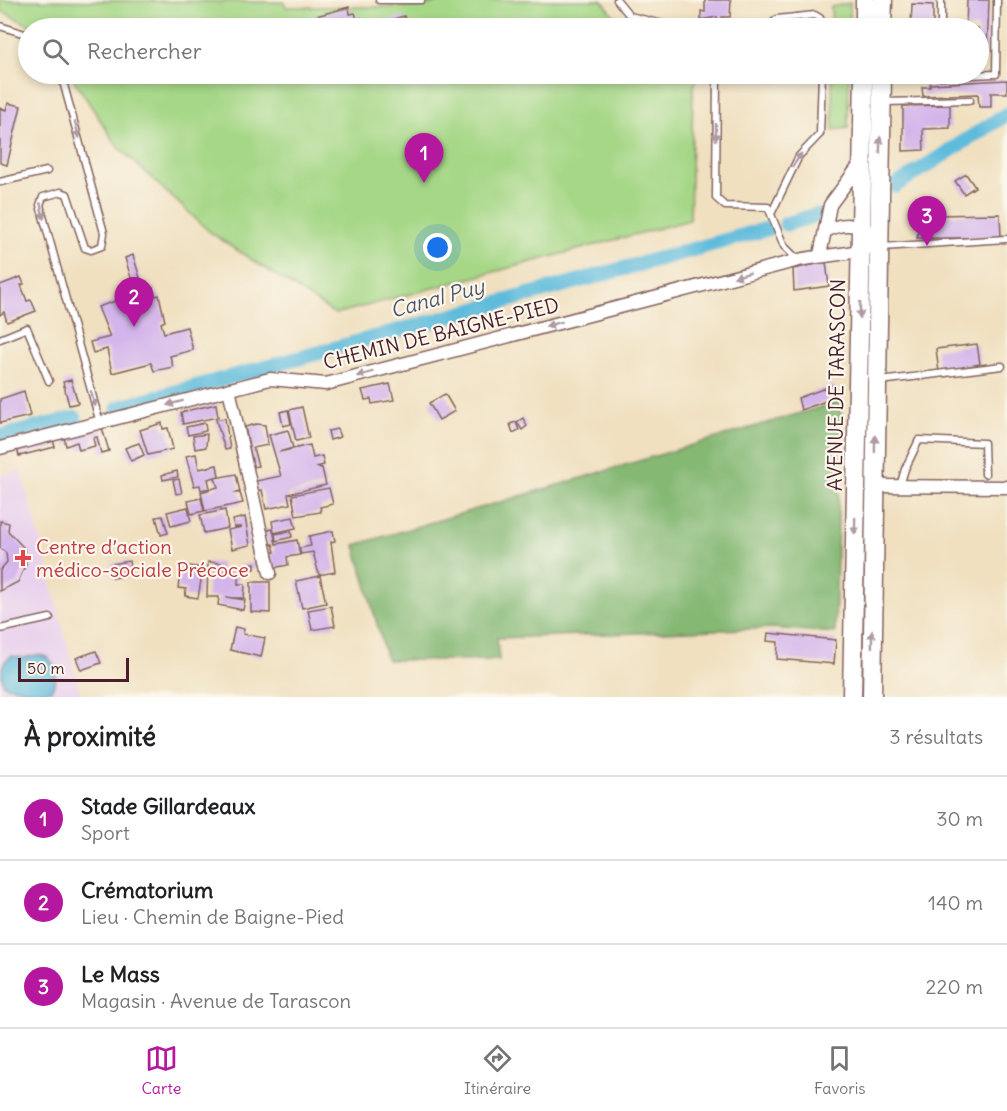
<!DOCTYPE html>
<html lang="fr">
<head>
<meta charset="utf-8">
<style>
	body { margin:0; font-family:Delius,sans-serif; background:#f6f6f6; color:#202124 }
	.scale { position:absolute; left:18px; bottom:15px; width:111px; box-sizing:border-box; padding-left:6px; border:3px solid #4a1f2b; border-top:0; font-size:16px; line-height:21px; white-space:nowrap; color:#4a1f2b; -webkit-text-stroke:4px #fbf7ec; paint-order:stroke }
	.you { position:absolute; left:438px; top:248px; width:21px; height:21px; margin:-15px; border:4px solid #fff; border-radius:50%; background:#1a73e8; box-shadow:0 0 0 9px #1a73e833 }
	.badge { display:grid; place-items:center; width:39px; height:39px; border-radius:50%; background:#b5179e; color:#fff; font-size:20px; font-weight:700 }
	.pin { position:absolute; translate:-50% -50px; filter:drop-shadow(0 2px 3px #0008) }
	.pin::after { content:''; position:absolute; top:32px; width:21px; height:18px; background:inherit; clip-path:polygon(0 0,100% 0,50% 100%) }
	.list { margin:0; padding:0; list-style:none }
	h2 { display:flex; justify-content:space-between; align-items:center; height:78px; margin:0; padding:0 24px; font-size:26px }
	h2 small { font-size:20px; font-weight:400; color:#757577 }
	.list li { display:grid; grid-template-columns:39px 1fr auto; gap:18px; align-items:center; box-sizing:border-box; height:84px; padding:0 24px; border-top:2px solid #e0e0e0 }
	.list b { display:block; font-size:22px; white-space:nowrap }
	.list p { margin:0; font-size:20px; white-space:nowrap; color:#757577 }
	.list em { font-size:20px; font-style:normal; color:#757577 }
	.icon { flex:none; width:33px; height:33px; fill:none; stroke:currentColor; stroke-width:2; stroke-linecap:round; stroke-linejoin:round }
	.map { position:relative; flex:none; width:1007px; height:697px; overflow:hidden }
	.search { position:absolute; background:#fff; box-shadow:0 3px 9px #0003; left:18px; right:18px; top:18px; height:66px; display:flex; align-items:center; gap:15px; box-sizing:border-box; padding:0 21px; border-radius:33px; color:#757577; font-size:22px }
	.sheet { height:330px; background:#fff }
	nav { display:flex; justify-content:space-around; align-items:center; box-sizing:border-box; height:84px; border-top:2px solid #e0e0e0; background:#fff; font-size:16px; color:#757577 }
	nav a { display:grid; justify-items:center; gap:3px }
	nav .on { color:#b5179e }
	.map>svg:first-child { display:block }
	.built { fill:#e9d2ed }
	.green { fill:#a5d786; stroke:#787b58; stroke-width:1.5 }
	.forest { fill:#84b873; stroke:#676c4f; stroke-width:1.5 }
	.water { fill:#5ebbdc; stroke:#546d84; stroke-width:1.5 }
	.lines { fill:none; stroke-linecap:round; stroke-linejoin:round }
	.canal { stroke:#5ebbdc; stroke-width:15 }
	.building { fill:#d4b5eb }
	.lane-casing { stroke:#84635f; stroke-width:9 }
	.street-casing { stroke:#84635f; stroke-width:15 }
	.primary-casing { stroke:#84635f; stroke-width:21 }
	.lane { stroke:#fff; stroke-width:6 }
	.street { stroke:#fff; stroke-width:12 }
	.primary { stroke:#fff; stroke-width:18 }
	.oneway { fill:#ae9aa0 }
	.health-dot { fill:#e0444e; stroke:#fbf7ec; stroke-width:2 }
	.labels { text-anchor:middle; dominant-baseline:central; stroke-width:4.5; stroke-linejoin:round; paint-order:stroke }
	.street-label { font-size:20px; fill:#4a1f2b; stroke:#fbf7ec }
	.health-label { font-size:20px; fill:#be3a42; stroke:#fbf7ec; text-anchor:start }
	.water-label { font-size:21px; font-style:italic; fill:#515669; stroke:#fbf7ec }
</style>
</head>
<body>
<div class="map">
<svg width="1007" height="697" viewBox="0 0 1007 697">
	<rect width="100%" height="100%" fill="#fbf7ec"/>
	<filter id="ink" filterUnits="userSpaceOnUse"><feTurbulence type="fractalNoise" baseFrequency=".0167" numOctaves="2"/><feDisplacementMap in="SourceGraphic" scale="12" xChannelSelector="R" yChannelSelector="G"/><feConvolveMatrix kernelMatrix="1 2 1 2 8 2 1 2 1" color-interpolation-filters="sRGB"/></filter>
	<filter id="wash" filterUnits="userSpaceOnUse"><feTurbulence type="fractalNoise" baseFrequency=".008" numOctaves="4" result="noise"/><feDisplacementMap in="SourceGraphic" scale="24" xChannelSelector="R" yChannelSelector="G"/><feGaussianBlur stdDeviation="1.35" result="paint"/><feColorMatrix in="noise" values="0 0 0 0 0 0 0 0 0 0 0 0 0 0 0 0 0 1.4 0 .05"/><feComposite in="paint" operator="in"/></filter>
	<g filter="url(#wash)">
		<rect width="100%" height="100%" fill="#f0e0c0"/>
		<path class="built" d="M20,470L34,517L81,697H0V476Z"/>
		<g class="green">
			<path d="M0,0L284,2L286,7H417L449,0H602L623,28H35L0,10Z"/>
			<path d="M850,3V28H832L831,7Z"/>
			<path d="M70,74H699L693,88L690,220L335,314L211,233L118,147Z"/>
			<path d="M832,74H849L848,128L833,130Z"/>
		</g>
		<path class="forest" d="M841,401L835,633L773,628L497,638L499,660H387L355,545Z"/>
		<path class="water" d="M36,655C55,654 61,676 51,690L34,692L4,685C0,673 0,662 12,656L24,658Z"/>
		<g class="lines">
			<g class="canal">
				<path d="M895,186L1007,114"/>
				<path d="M786,224L816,215"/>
				<path d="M118,408L767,229"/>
				<path d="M0,437L75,418"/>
			</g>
		</g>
		<g id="blocks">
			<g class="building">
				<path d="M705,0H731L730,17H722V28H715L717,17L701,20V11L705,12Z"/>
				<path d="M967,0H989L987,50H978V28H966Z"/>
				<path d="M912,4L933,5V28H911Z"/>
				<path d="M349,7L350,14L355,13L357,19L362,18L364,28L404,16L407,28H307L305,19Z"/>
				<path d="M1007,80V93H991V107H979L978,94L923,96L922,87H930V84Z"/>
				<path d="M8,103L21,106L7,165L0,163V108L6,110Z"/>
				<path d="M950,105V128L923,129L924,150L903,151V106Z"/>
				<path d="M966,174L975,187L964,194L955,181Z"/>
				<path d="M1000,214L1001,238H917L919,228L930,230V215Z"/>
				<path d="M133,255L144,291L153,288L155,296L159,295L165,321L161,323L164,333L187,327L193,350L170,356L173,367L154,371L151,363L112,373L107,349L93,353L90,342L110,337L98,307L136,294L125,258Z"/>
				<path d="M826,262L829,286L794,291L793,269Z"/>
				<path d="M21,277L24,284L21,285L27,301L31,300L36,311L7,322L4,312L0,315V285Z"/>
				<path d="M977,344L980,364L939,372L936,349Z"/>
				<path d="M71,380L78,403L69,405L63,382Z"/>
				<path d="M390,384L394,400L372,404L371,399L365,400L362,390Z"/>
				<path d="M834,385L837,397L801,410L798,398Z"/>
				<path d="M24,391L30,416L0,423V399Z"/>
				<path d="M445,394L455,411L439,420L429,403Z"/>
				<path d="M216,404L218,417L183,424L181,412Z"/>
				<path d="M302,407L309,438L296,441L289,410Z"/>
				<path d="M288,410L291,424L283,426L280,412Z"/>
				<path d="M225,418L230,449L225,450L216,420Z"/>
				<path d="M523,418L527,426L522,430L517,422Z"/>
				<path d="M516,422L519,430L513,433L510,424Z"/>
				<path d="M162,423L163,429L168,428L173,449L148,455L140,430Z"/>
				<path d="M205,423L206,431L188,435L186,427Z"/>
				<path d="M256,424L265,425L268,445L253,448L258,466L253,467L245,427Z"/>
				<path d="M102,428L109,451L101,453L97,437L93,438L95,446L79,450L77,442L66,446L64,437Z"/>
				<path d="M337,429L340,437L330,440L328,431Z"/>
				<path d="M288,430L293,448L279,452L310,445L313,458L322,456L324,465L316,467L322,468L326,485L288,494L290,504L266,509L262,490L258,491L256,481L281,476L269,435Z"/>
				<path d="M207,434L206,447L195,449L193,436Z"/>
				<path d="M53,440L55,447L19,456L17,448Z"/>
				<path d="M139,443L144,455L131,461L125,448Z"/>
				<path d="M196,454L199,469L217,465L219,476L208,479L210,488L201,490L200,485L194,486L186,456Z"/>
				<path d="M177,471L178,477L163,480L162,475Z"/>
				<path d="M236,474L240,492L234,493H240L243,503L205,511L201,492L218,487L215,478Z"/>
				<path d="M179,479L182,493L176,494L173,480Z"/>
				<path d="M329,488L333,504L320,507L321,512L296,516L292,495Z"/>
				<path d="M201,498L204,511L191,514L188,501Z"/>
				<path d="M188,507L191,521L171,526L167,512Z"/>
				<path d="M225,510L228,528L204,533L200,515Z"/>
				<path d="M163,516L168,533L161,535L156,517Z"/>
				<path d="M245,517L250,545L232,549L228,530L242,527H234L233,520Z"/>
				<path d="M293,517L296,528L274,533L272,521Z"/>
				<path d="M0,521L9,523L8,531L24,548L26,564L18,582L0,591V570L7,562L6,553L0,548Z"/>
				<path d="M273,529L276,544L297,540L300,555L287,557L288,565L273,568L270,553L275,552L273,544L268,545L265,530Z"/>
				<path d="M291,531L292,537L276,541L275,534Z"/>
				<path d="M333,531L335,541L331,542L335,572L319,575L313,552L301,554L299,548L311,546L309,536Z"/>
				<path d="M129,561L131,575L113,578L111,564Z"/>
				<path d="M208,562L221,563V572H238V584H245L244,598H233L226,597L245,600L243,610L218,605L219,597H207Z"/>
				<path d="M255,563V569L242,570L241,565Z"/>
				<path d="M181,565L203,568L198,598L185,596L186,589L178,588Z"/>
				<path d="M320,576L326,603L302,608L296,581Z"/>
				<path d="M251,582H270V613L251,612Z"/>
				<path d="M331,606L335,626L312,630L308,610Z"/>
				<path d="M235,627L244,629L243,634L265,638L261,657L230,650Z"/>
				<path d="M768,633L836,640L834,664L777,659L778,642L767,641Z"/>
				<path d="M96,651L101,663L81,670L76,658Z"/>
			</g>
		</g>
	</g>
	<g filter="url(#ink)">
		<use href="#blocks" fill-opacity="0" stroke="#84635f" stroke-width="1.5"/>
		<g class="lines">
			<g class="lane-casing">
				<g id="lane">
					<path d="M379,0H421"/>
					<path d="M617,0L630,16L679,28"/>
					<path d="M0,26L28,35"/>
					<path d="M767,28L777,19L815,15L820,18L823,28"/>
					<path d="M941,28V0"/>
					<path d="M61,74L104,233L102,246L91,250L85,248L67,194L61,192L43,197L40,205L100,423"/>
					<path d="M717,74L716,198L725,206L768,207L784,246L797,259"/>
					<path d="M940,74V76L996,74L997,0"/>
					<path d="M885,102L970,100"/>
					<path d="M0,182L47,171"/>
					<path d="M772,212L799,156L820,134L822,74"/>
					<path d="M882,247L1006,239"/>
					<path d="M0,339L27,328L49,381"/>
					<path d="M880,381L1002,366"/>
					<path d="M900,486L905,469L919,440L984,443L985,474"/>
					<path d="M0,629L50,618"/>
				</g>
			</g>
			<g class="street-casing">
				<g id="street">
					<path d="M826,231C843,222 854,224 871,232L878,246"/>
					<path d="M820,255L830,205L861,163"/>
					<path d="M229,389L270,573"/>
					<path d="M0,448L270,379L326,384L799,260C811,257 860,253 866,248"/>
					<path d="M874,486L1007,487"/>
				</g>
			</g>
			<g class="primary-casing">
				<g id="primary">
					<path d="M865,28V0"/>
					<path d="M882,28L883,0"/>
					<path d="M852,697L864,74"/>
					<path d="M872,697L882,74"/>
				</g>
			</g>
			<use href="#lane" class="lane"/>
			<use href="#street" class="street"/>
			<use href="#primary" class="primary"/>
		</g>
		<defs><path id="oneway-solid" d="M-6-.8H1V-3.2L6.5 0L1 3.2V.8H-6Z" transform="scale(1.5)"/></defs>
		<g class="oneway">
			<use href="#oneway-solid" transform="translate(77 130) rotate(75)"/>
			<use href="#oneway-solid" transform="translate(716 132) rotate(90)"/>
			<use href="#oneway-solid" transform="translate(880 145) rotate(-89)"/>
			<use href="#oneway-solid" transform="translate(797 160) rotate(-56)"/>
			<use href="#oneway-solid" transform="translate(42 211) rotate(78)"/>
			<use href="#oneway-solid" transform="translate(742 275) rotate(165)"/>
			<use href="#oneway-solid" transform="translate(860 310) rotate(91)"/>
			<use href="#oneway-solid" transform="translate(554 324) rotate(165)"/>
			<use href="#oneway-solid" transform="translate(365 374) rotate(165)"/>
			<use href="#oneway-solid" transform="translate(93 399) rotate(74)"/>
			<use href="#oneway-solid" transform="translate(175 403) rotate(165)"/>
			<use href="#oneway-solid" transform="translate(875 444) rotate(-89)"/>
			<use href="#oneway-solid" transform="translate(855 526) rotate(91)"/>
			<use href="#oneway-solid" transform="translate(872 639) rotate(-89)"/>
		</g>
	</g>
	<path class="health-dot" d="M20 549h6v6h6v6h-6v6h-6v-6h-6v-6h6z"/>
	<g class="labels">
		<g class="street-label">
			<text transform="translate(441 333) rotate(-14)">CHEMIN DE BAIGNE-PIED</text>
			<text transform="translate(836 385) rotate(-89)">AVENUE DE TARASCON</text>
		</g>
		<g class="health-label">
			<text x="36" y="546">Centre d’action<tspan x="36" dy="23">médico-sociale Précoce</tspan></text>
		</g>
		<g class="water-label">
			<text transform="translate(437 298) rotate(-15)">Canal Puy</text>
		</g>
	</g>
</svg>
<div class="scale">50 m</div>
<div class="you"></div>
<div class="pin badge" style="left:424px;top:183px">1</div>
<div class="pin badge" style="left:134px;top:327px">2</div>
<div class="pin badge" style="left:927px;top:246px">3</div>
<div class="search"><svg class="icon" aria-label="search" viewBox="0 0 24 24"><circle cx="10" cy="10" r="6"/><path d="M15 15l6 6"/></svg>Rechercher</div>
</div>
<section class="sheet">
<h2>À proximité<small>3 résultats</small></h2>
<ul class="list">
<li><span class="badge">1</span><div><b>Stade Gillardeaux</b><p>Sport</p></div><em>30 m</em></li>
<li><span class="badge">2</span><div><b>Crématorium</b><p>Lieu · Chemin de Baigne-Pied</p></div><em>140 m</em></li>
<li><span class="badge">3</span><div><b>Le Mass</b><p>Magasin · Avenue de Tarascon</p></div><em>220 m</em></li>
</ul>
</section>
<nav>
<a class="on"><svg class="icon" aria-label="map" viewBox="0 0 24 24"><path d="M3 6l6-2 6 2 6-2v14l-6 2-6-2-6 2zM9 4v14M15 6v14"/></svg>Carte</a>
<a><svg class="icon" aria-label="directions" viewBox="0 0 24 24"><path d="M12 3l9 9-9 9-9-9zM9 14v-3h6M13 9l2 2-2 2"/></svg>Itinéraire</a>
<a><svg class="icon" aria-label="saved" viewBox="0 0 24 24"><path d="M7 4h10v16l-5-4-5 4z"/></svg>Favoris</a>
</nav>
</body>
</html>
